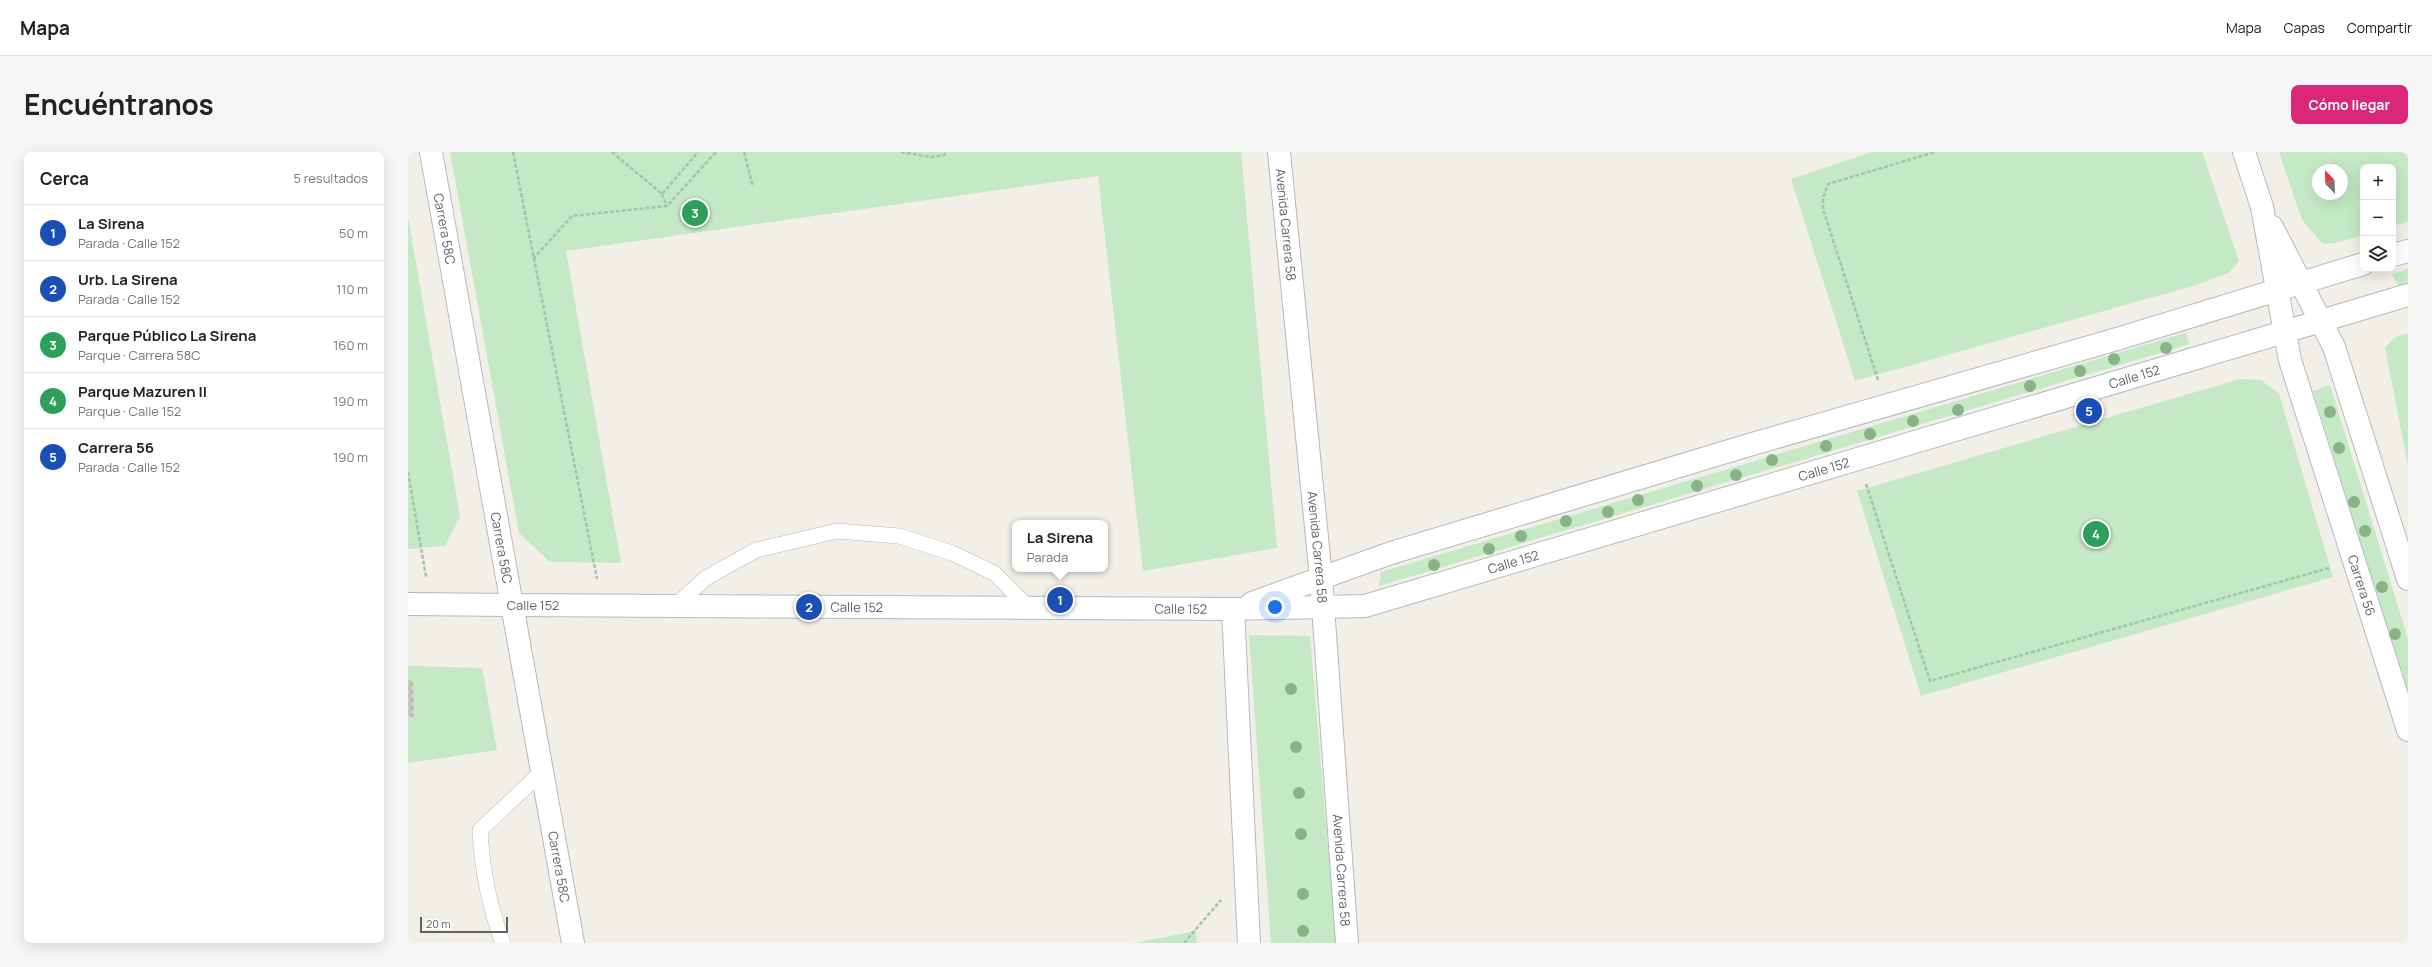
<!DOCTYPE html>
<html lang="es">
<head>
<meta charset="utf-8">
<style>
	body { margin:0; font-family:Manrope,sans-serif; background:#f6f6f6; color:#222 }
	.controls { position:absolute; right:12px; top:12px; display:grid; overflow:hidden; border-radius:8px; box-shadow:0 4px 16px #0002 }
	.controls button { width:36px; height:36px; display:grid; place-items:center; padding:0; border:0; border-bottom:1px solid #e0e0e0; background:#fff; color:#222; font:20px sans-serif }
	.compass { position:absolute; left:1904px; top:12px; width:36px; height:36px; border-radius:50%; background:#fff; box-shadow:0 4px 16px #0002; rotate:337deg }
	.scale { position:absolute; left:12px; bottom:10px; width:88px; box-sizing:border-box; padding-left:4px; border:2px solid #5f6368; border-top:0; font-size:11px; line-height:14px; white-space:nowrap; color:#5f6368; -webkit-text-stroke:3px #fff; paint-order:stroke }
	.you { position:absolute; left:867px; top:455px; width:14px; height:14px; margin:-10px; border:3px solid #fff; border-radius:50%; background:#1a73e8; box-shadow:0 0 0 6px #1a73e833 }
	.badge { display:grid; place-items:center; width:26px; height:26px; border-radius:50%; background:#db2777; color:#fff; font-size:13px; font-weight:700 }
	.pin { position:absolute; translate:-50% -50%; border:2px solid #fff; box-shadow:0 1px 4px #0006 }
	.popup { position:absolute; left:604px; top:368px; width:96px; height:52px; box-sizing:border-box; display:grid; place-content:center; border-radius:8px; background:#fff; filter:drop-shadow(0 1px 3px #0005); font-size:13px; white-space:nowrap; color:#767676 }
	.popup b { font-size:15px; color:#222 }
	.popup::after { content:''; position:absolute; left:50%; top:100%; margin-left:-8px; border:8px solid transparent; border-top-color:#fff }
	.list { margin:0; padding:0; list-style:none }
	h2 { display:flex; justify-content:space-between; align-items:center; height:52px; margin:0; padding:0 16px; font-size:17px }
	h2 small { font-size:13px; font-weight:400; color:#767676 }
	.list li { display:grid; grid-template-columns:26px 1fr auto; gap:12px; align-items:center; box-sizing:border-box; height:56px; padding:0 16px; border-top:1px solid #e0e0e0 }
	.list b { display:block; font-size:15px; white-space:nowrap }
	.list p { margin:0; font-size:13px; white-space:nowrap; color:#767676 }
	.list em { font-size:13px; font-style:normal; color:#767676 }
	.icon { flex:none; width:22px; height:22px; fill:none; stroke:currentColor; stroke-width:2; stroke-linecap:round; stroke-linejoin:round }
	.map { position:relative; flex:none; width:2000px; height:791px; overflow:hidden; border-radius:8px }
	header { display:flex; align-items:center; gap:24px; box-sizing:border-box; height:56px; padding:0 20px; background:#fff; border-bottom:1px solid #e0e0e0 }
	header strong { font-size:19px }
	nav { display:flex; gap:22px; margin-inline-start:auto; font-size:14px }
	.intro { display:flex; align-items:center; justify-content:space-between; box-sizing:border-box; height:96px; padding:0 24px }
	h1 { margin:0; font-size:28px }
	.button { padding:10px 18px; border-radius:8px; background:#db2777; color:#fff; font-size:14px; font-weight:700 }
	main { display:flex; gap:24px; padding:0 24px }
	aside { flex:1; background:#fff; border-radius:8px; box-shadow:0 4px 16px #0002 }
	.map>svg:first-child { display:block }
	.green { fill:#c5e8c5; fill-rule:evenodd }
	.building { fill:url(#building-cross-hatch); stroke:#d6d1c6 }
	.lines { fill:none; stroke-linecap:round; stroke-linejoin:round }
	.lane-casing { stroke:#b5b8bc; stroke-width:16 }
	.street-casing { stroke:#b5b8bc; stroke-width:24 }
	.secondary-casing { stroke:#b6babf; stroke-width:24 }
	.path { stroke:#9cc7a9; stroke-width:2.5; stroke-dasharray:4 2; stroke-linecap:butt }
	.lane { stroke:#fff; stroke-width:15 }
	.street { stroke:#fff; stroke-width:22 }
	.secondary { stroke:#fff; stroke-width:22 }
	.tree { fill:#89b387 }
	.labels { text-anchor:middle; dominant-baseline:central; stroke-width:3.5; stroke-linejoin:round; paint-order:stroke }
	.street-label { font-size:13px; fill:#5f6368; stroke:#fff }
</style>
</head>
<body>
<header>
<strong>Mapa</strong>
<nav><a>Mapa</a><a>Capas</a><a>Compartir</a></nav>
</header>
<div class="intro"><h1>Encuéntranos</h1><a class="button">Cómo llegar</a></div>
<main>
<aside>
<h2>Cerca<small>5 resultados</small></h2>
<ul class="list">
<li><span class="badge" style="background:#1a4fb4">1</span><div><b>La Sirena</b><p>Parada · Calle 152</p></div><em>50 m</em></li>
<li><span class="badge" style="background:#1a4fb4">2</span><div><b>Urb. La Sirena</b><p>Parada · Calle 152</p></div><em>110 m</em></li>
<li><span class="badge" style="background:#2e9e5b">3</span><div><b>Parque Público La Sirena</b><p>Parque · Carrera 58C</p></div><em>160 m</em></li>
<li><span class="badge" style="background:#2e9e5b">4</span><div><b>Parque Mazuren II</b><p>Parque · Calle 152</p></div><em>190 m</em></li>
<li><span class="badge" style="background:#1a4fb4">5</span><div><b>Carrera 56</b><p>Parada · Calle 152</p></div><em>190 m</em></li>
</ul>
</aside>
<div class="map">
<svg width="2000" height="791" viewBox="0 0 2000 791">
	<defs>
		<pattern id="building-cross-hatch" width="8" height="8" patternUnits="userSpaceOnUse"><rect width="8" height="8" fill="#cccac5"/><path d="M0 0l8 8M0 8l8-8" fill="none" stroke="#a9a8a4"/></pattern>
	</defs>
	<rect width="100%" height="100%" fill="#f1efe8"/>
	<g class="green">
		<path d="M42,0H833L869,396L735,419L690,24L158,99L213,411L142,410L111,381Z"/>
		<path d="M1464,0H1794L1831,109L1821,121L1788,133L1447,229L1383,27Z"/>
		<path d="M1871,0H2000V70L1985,74V15H1955V83L1927,91L1915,92L1894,68ZM1910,18H1934V42H1910Z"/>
		<path d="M0,65L52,365L37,394L0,397Z"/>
		<path d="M2000,117V131L1991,134L1984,122Z"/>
		<path d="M1777,181L1782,192L971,434L973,420Z"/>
		<path d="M2000,181V313L1977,196L1986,186Z"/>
		<path d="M1832,227L1853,228L1871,242L1925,425L1513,544L1449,339Z"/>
		<path d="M1922,233L2000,487V543L1905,239Z"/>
		<path d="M841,483L902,484L928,791H863Z"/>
		<path d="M0,514L74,516L89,598L0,611Z"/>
		<path d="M788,779L789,791H726Z"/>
	</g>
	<path class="building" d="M0,528L5,529L6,565H0Z"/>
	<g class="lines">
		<g class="lane-casing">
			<g id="lane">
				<path d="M267,454L298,426L348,398L429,379L491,384L544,401L586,421L621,456"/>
				<path d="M95,791C81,754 74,717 72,678L135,619"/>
			</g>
		</g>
		<g class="street-casing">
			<g id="street">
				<path id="s1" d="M871,0L913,426L939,791"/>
				<path id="s2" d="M0,452L104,453L165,791"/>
			</g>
		</g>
		<g class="secondary-casing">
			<g id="secondary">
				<path id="s3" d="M23,0L104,453L825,457L957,454L2000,143"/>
				<path id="s4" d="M1836,0L1854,55L1882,208L2000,578"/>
				<path d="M1864,75L1926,195L2000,427"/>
				<path d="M1985,103L2000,99"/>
				<path d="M844,451L983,401L1341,293L1709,187L1955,112"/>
				<path d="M825,457L841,791"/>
			</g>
		</g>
		<g class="path">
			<path d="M105,0L189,427"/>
			<path d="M204,0L254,42L290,0"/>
			<path d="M336,0L345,35"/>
			<path d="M493,0L523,5L536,3L539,0"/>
			<path d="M254,42L259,54"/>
			<path d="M125,107L164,64L259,54L308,0"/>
			<path d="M1470,228L1415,57V46L1420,32L1527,0"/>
			<path d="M0,320L18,425"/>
			<path d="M1458,332L1522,529L1921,416"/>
			<path d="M776,791L813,748"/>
		</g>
		<use href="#lane" class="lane"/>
		<use href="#street" class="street"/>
		<use href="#secondary" class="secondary"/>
	</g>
	<g class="tree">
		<circle cx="1758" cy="196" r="6"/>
		<circle cx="1706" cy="207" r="6"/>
		<circle cx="1672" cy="219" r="6"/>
		<circle cx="1622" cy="234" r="6"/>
		<circle cx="1550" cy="258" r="6"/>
		<circle cx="1922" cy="260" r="6"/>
		<circle cx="1505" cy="269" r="6"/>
		<circle cx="1462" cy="282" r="6"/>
		<circle cx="1418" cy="294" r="6"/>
		<circle cx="1931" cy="296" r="6"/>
		<circle cx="1364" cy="308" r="6"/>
		<circle cx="1328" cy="323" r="6"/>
		<circle cx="1289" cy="334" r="6"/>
		<circle cx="1230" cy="348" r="6"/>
		<circle cx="1946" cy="350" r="6"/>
		<circle cx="1200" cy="360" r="6"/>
		<circle cx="1158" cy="369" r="6"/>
		<circle cx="1957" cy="379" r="6"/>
		<circle cx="1113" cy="384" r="6"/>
		<circle cx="1081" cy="397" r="6"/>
		<circle cx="1026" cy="413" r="6"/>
		<circle cx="1974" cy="435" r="6"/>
		<circle cx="1987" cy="482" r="6"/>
		<circle cx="883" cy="537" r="6"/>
		<circle cx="888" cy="595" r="6"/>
		<circle cx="891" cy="641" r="6"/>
		<circle cx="893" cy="682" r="6"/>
		<circle cx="895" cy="742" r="6"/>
		<circle cx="895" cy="779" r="6"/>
	</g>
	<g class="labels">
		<g class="street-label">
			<text stroke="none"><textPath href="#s1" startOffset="73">Avenida Carrera 58</textPath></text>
			<text stroke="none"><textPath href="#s3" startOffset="78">Carrera 58C</textPath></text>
			<text stroke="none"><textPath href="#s3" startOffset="2116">Calle 152</textPath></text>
			<text stroke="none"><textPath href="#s3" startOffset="1792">Calle 152</textPath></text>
			<text stroke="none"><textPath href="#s1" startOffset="397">Avenida Carrera 58</textPath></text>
			<text stroke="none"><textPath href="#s3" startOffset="402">Carrera 58C</textPath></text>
			<text stroke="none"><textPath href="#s3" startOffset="1468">Calle 152</textPath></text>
			<text stroke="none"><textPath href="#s4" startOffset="450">Carrera 56</textPath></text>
			<text x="125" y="453">Calle 152</text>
			<text stroke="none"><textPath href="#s3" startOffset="805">Calle 152</textPath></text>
			<text stroke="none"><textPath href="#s3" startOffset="1129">Calle 152</textPath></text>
			<text stroke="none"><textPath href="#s2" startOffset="370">Carrera 58C</textPath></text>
			<text stroke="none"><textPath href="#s1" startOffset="721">Avenida Carrera 58</textPath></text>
		</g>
	</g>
</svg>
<div class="controls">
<button>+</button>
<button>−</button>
<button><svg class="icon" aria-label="layers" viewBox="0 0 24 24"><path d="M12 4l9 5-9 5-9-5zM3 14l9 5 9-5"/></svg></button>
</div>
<svg class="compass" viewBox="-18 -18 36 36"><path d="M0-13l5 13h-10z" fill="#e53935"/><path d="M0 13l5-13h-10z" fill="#767676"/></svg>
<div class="scale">20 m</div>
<div class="you"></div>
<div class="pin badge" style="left:652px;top:448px;background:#1a4fb4">1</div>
<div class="popup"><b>La Sirena</b>Parada</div>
<div class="pin badge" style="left:401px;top:455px;background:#1a4fb4">2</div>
<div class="pin badge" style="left:287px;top:61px;background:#2e9e5b">3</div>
<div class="pin badge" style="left:1688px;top:382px;background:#2e9e5b">4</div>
<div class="pin badge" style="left:1681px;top:259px;background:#1a4fb4">5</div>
</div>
</main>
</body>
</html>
